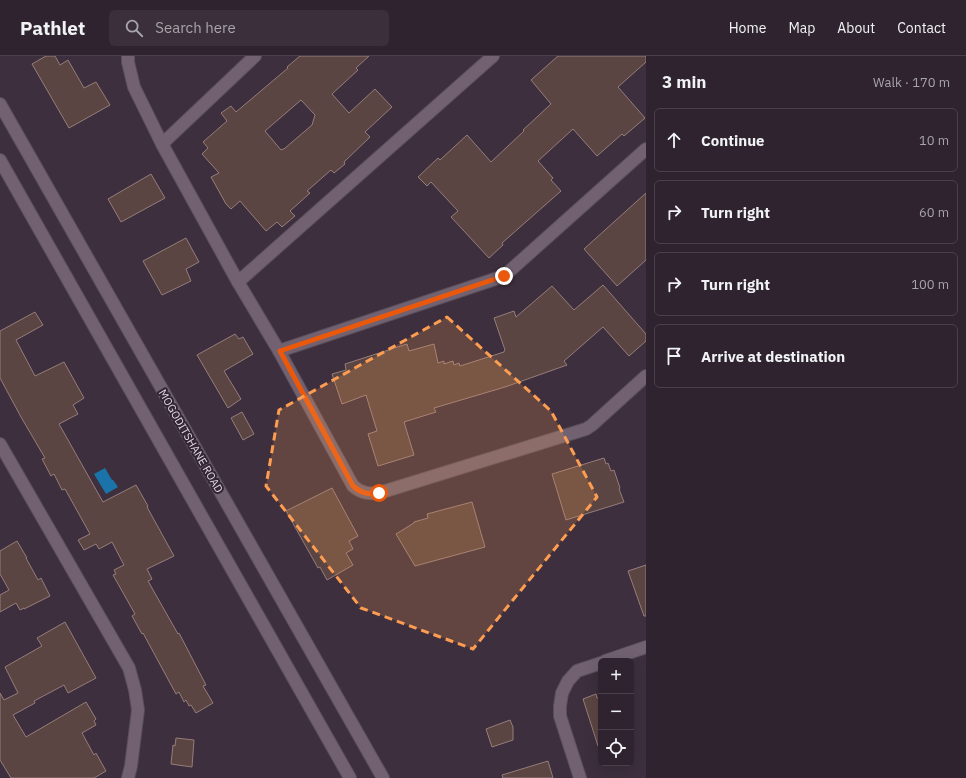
<!DOCTYPE html>
<html lang="en">
<head>
<meta charset="utf-8">
<style>
	body { margin:0; font-family:"IBM Plex Sans",sans-serif; background:#3a2f3a; color:#f1f3f6 }
	.controls { position:absolute; right:12px; bottom:12px; display:grid; overflow:hidden; border-radius:6px; box-shadow:0 4px 16px #0002 }
	.controls button { width:36px; height:36px; display:grid; place-items:center; padding:0; border:0; border-bottom:1px solid #49404a; background:#2e232e; color:#f1f3f6; font:20px sans-serif }
	.stop { position:absolute; width:12px; height:12px; margin:-9px; border:3px solid #ea580c; border-radius:50%; background:#fff }
	.stop.end { background:#ea580c; border-color:#fff; box-shadow:0 1px 4px #0008 }
	.list { margin:0; padding:0; list-style:none }
	h2 { display:flex; justify-content:space-between; align-items:center; height:52px; margin:0; padding:0 16px; font-size:17px }
	h2 small { font-size:13px; font-weight:400; color:#a7a4aa }
	.list li { display:grid; grid-template-columns:26px 1fr auto; gap:12px; align-items:center; box-sizing:border-box; height:64px; margin:0 8px 8px; padding:0 8px; border:1px solid #49404a; border-radius:6px }
	.list b { display:block; font-size:15px; white-space:nowrap }
	.list em { font-size:13px; font-style:normal; color:#a7a4aa }
	.icon { flex:none; width:22px; height:22px; fill:none; stroke:currentColor; stroke-width:2; stroke-linecap:round; stroke-linejoin:round }
	.map { position:relative; flex:none; width:646px; height:722px; overflow:hidden }
	header { display:flex; align-items:center; gap:24px; box-sizing:border-box; height:56px; padding:0 20px; background:#2e232e; border-bottom:1px solid #49404a }
	header strong { font-size:19px }
	nav { display:flex; gap:22px; margin-inline-start:auto; font-size:14px }
	.search { width:280px; height:36px; background:#3a2f3a; display:flex; align-items:center; gap:10px; box-sizing:border-box; padding:0 14px; border-radius:6px; color:#a7a4aa; font-size:15px }
	main { display:flex }
	aside { flex:1; background:#2e232e }
	.map>svg:first-child { display:block }
	.water { fill:#1a74aa }
	.building { fill:#5b4543; stroke:#957d7b; fill-rule:evenodd }
	.lines { fill:none; stroke-linecap:round; stroke-linejoin:round }
	.street-casing { stroke:#594e59; stroke-width:14 }
	.secondary-casing { stroke:#594e59; stroke-width:14 }
	.street { stroke:#726271; stroke-width:12 }
	.secondary { stroke:#726271; stroke-width:12 }
	.route { stroke:#ea580c; stroke-width:5 }
	.marked { fill:#fc9d52; fill-opacity:0.2; stroke:#fc9d52; stroke-width:3; stroke-dasharray:8 5; stroke-linejoin:round }
	.labels { text-anchor:middle; dominant-baseline:central; stroke-width:4; stroke-linejoin:round; paint-order:stroke }
	.street-label { font-size:11px; fill:#e3dae3; stroke:#332533 }
</style>
</head>
<body>
<header>
<strong>Pathlet</strong>
<div class="search"><svg class="icon" aria-label="search" viewBox="0 0 24 24"><circle cx="10" cy="10" r="6"/><path d="M15 15l6 6"/></svg>Search here</div>
<nav><a>Home</a><a>Map</a><a>About</a><a>Contact</a></nav>
</header>
<main>
<div class="map">
<svg width="646" height="722" viewBox="0 0 646 722">
	<rect width="100%" height="100%" fill="#3d2f3d"/>
	<path class="water" d="M105,412L112,424H113L118,431L106,438L94,418Z"/>
	<g class="building">
		<path d="M46,0H55L60,9L68,4L84,32L96,26L110,49L69,72L32,8Z"/>
		<path d="M300,0H369L356,12L358,14L332,38L349,57L375,33L392,51L365,76L370,81L344,106L345,108L334,117L331,114L307,135L310,137L290,155L295,160L282,171L277,166L266,175L240,145L231,153L226,148L211,121L219,117L202,98L208,92L203,86L227,65L221,57L231,50L236,56L288,12L287,11ZM301,44L315,59L312,69L284,93H283L281,94L265,75Z"/>
		<path d="M558,0H646V6L618,31L645,62L624,80L622,78L597,100L573,73L538,105L553,122L551,124L561,135L502,187L503,189L489,202L451,161L458,155L431,126L427,130L418,121L438,102L440,104L467,79L491,106L524,75L523,74L551,48L531,24Z"/>
		<path d="M151,118L165,142L121,166L108,143Z"/>
		<path d="M646,137V204L617,230L584,193Z"/>
		<path d="M186,182L199,206L186,213L191,225L162,239L143,205Z"/>
		<path d="M603,229L646,278V285L629,300L603,271L564,305L567,309L505,331L434,352L436,356L404,366L414,399L378,410L368,378L377,375L366,339L342,348L332,318L346,314L345,308L407,288L409,295L434,288L438,307L444,305V308L453,305L454,309L459,307L460,310L504,296V295L505,294L494,262L514,255L516,261L552,230L574,254Z"/>
		<path d="M35,256L43,269L16,284L35,320L64,306L84,342L73,349L78,358L59,368L103,446L136,429L148,450L147,451L174,500L147,513L152,523L148,525L178,578L179,577L206,629L203,630L213,647L196,657L191,649L189,650L186,644L184,646L179,636L176,638L143,577L142,578L132,560L135,558L113,519L116,518L114,514L124,509L112,486L99,493L96,488L84,494L78,484L90,478L65,433L62,434L54,418L51,420L42,403L45,402L21,361L0,322V275Z"/>
		<path d="M235,278L239,283L243,281L253,298L224,315L241,343L228,352L197,299Z"/>
		<path d="M242,356L254,378L243,384L231,362Z"/>
		<path d="M604,402L606,408L608,407L611,415L614,414L620,432L619,433L624,446L566,464L552,418Z"/>
		<path d="M332,432L358,480L349,485L353,493L346,497L353,509L327,524L320,511L318,512L286,455Z"/>
		<path d="M472,446L485,491L415,510L396,478L414,467V466L428,462L427,458Z"/>
		<path d="M17,485L27,502H26L38,524L41,522L50,540L24,553V552L20,554L16,547L0,556V539L9,534L0,518V495Z"/>
		<path d="M646,509V560H644L628,515Z"/>
		<path d="M65,566L96,622L68,637L64,629L34,645L35,647L13,659L26,681L86,646L96,663L94,665L96,669L82,677L94,699L96,697L106,715L94,722H11L0,704V637L4,644L18,637L5,611L42,590L37,582Z"/>
		<path d="M596,638L597,642L601,641V689L598,690L583,643Z"/>
		<path d="M510,664L513,671V684L492,691L486,673Z"/>
		<path d="M176,682L194,684L192,711L171,708L173,689L175,690Z"/>
		<path d="M548,705L553,722H503L502,719Z"/>
	</g>
	<g class="lines">
		<g class="street-casing">
			<g id="street">
				<path d="M128,0V6L134,31L162,88L238,226L279,295L353,430C361,437 368,438 379,437L586,373L592,369L646,320"/>
				<path d="M162,88L255,0"/>
				<path d="M238,226L493,0"/>
				<path d="M279,295L504,220L646,93"/>
				<path d="M0,388L129,612L135,634L138,654L131,710L128,722"/>
				<path d="M605,605L646,591"/>
				<path d="M580,722L560,660V650L562,637L568,625L577,615L601,607"/>
			</g>
		</g>
		<g class="secondary-casing">
			<g id="secondary">
				<path d="M0,48L383,722"/>
				<path d="M0,104L350,722"/>
			</g>
		</g>
		<use href="#street" class="street"/>
		<use href="#secondary" class="secondary"/>
	</g>
	<g class="lines">
		<path class="route" d="M379,437C368,439 361,437 353,430L280,295L504,220"/>
	</g>
	<path class="marked" d="M447,261L551,355L597,441L473,593L361,552L266,430L279,354Z"/>
	<g class="labels">
		<g class="street-label">
			<text transform="translate(191 385) rotate(60)">MOGODITSHANE ROAD</text>
		</g>
	</g>
</svg>
<div class="controls">
<button>+</button>
<button>−</button>
<button><svg class="icon" aria-label="locate" viewBox="0 0 24 24"><circle cx="12" cy="12" r="6"/><path d="M12 2v4M12 18v4M2 12h4M18 12h4"/></svg></button>
</div>
<div class="stop" style="left:379px;top:437px"></div>
<div class="stop end" style="left:504px;top:220px"></div>
</div>
<aside>
<h2>3 min<small>Walk · 170 m</small></h2>
<ul class="list">
<li><svg class="icon" aria-label="ahead" viewBox="0 0 24 24"><path d="M12 20V5M6 11l6-6 6 6"/></svg><div><b>Continue</b></div><em>10 m</em></li>
<li><svg class="icon" aria-label="right" viewBox="0 0 24 24"><path d="M7 20v-9h11M14 6l5 5-5 5"/></svg><div><b>Turn right</b></div><em>60 m</em></li>
<li><svg class="icon" aria-label="right" viewBox="0 0 24 24"><path d="M7 20v-9h11M14 6l5 5-5 5"/></svg><div><b>Turn right</b></div><em>100 m</em></li>
<li><svg class="icon" aria-label="arrive" viewBox="0 0 24 24"><path d="M6 21V4h12l-3 4 3 4H6"/></svg><div><b>Arrive at destination</b></div></li>
</ul>
</aside>
</main>
</body>
</html>
